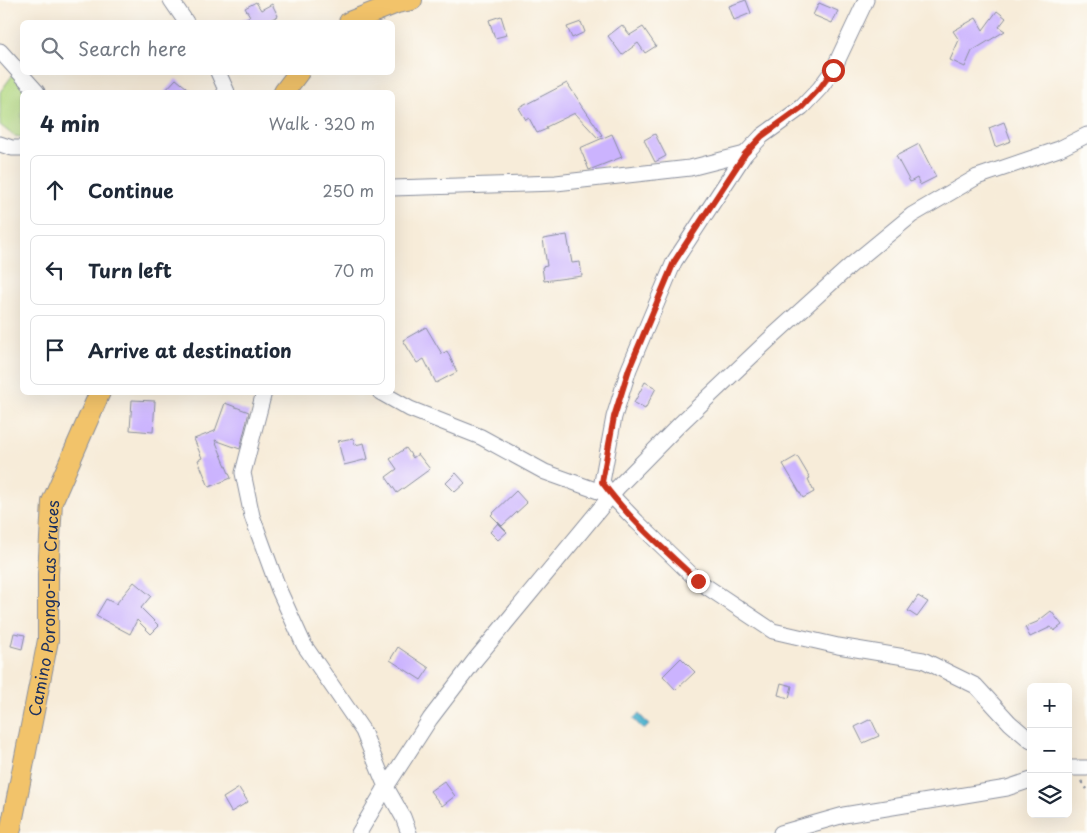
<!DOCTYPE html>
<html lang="en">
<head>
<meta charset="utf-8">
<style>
	body { margin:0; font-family:"Playpen Sans",sans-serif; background:#f6f6f7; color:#1f2937 }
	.controls { position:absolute; right:15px; bottom:15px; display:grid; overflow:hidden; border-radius:8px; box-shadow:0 5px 20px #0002 }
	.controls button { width:45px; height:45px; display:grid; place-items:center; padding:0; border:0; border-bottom:1px solid #e0e1e3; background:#fff; color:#1f2937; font:25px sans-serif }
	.stop { position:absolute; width:15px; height:15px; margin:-11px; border:4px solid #c8321e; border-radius:50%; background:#fff }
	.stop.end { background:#c8321e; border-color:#fff; box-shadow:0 1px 5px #0008 }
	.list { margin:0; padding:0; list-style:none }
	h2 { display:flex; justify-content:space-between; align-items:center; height:65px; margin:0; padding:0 20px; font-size:21px }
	h2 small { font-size:16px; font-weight:400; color:#747a83 }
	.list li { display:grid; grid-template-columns:32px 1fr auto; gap:15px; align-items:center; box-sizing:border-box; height:70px; margin:0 10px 10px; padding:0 10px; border:1px solid #e0e1e3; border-radius:8px }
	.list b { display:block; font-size:19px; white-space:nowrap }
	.list em { font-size:16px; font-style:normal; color:#747a83 }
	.icon { flex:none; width:28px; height:28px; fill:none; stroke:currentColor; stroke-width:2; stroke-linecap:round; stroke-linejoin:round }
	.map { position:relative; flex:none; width:1087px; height:833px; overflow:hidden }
	.search { position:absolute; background:#fff; box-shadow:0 5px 20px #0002; left:20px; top:20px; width:375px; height:55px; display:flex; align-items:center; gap:12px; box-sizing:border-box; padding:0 18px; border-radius:8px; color:#747a83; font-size:19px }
	.panel { position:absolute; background:#fff; box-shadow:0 5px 20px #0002; left:20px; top:90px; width:375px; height:305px; border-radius:8px }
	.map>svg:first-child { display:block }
	.green { fill:#b3d982; stroke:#678470 }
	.water { fill:#4db1cc; stroke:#347095 }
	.building { fill:#cbb3fe }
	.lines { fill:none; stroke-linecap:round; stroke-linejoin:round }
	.minor-casing { stroke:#898e9c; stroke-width:17 }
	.major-casing { stroke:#898e9c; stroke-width:22 }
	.path { stroke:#898e9c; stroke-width:2.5; stroke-dasharray:4 4; stroke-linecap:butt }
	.minor { stroke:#fff; stroke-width:15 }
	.major { stroke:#f2c36a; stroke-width:20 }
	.route { stroke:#c8321e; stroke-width:6 }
	.labels { text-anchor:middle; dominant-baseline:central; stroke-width:4.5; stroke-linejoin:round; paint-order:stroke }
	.street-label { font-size:16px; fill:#1b2f5e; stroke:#fdfcf7 }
</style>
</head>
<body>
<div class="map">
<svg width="1087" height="833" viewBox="0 0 1087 833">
	<rect width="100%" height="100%" fill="#fdfcf7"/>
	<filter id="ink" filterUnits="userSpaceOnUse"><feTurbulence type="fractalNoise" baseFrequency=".02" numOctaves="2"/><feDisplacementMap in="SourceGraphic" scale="10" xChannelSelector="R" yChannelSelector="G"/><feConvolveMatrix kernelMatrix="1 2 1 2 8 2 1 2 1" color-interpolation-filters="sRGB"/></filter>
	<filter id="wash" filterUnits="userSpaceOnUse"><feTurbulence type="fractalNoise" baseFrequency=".0096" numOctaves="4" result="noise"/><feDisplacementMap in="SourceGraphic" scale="20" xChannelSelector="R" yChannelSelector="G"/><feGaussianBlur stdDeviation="1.12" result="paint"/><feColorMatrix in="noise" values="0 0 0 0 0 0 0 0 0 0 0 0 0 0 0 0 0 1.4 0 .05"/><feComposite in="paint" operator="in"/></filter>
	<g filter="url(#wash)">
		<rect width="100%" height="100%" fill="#f7ecd9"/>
		<path class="green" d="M14,73L31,92H22V137L14,136L0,125V92Z"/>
		<path class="water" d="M639,714L649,725L644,730L633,719Z"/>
		<g id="blocks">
			<g class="building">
				<path d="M746,0L751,13L734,20L729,6Z"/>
				<path d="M256,2L261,10L272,4L278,16L266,22H239L250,16L245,8Z"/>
				<path d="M819,3L838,11L832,23L813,15Z"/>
				<path d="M997,11L1006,18L999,27L1005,31L972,51L965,67L950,60L959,40L953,31L976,18L983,30Z"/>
				<path d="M501,16L507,35L495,38L489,20Z"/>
				<path d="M581,22L585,32L572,38L567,27Z"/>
				<path d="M622,25L630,35L643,27L656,46L645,53L638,43L622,55L608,36Z"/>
				<path d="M176,79L192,92H164Z"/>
				<path d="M567,83L602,135L598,138L575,113L546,127L547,129L537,133L529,118L526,120L519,108Z"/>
				<path d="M1004,122L1011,141L995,147L989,128Z"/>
				<path d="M612,134L622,157L589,170L580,148Z"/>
				<path d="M655,134L666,156L655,162L644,140Z"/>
				<path d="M919,144L936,177L920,185L917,178L910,182L896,156Z"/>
				<path d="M567,235L572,263L580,262L582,276L544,281L542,267L547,266L543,239Z"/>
				<path d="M426,327L442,354L447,351L457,372L436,383L424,359L417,363L403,340Z"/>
				<path d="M645,382L656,388L645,409L634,403Z"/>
				<path d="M132,400L155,401L153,432L130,430Z"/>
				<path d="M225,403L249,412L240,449L215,440L231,478L209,487L198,460L202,458L194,439L215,431Z"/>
				<path d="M353,438L355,445L364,443L368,459L344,465L338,441Z"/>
				<path d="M406,448L413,458L418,454L430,469L397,493L386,477L397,469L390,459Z"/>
				<path d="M797,456L810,478L808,479L814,492L803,498L783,464Z"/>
				<path d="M456,473L465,483L455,492L446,483Z"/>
				<path d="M516,491L527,503L502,526L491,515Z"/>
				<path d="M498,523L507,532L498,540L490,532Z"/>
				<path d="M134,582L151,596L141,608L159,626L151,634L137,620L130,634L96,616L106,599L116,604Z"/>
				<path d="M918,596L928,602L917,617L908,611Z"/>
				<path d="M1051,611L1062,625L1054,631L1051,627L1030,637L1025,627L1037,622Z"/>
				<path d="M14,633L25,635L22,649L11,646Z"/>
				<path d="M398,647L429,668L421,680L390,660Z"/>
				<path d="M681,658L695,672L676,690L663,676Z"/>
				<path d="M781,683L792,686L789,698L778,695Z"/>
				<path d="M871,719L879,736L863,743L855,727Z"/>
				<path d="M444,781L455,796L442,806L430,791Z"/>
				<path d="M239,788L248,802L231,812L223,798Z"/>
			</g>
		</g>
	</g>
	<g filter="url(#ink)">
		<use href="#blocks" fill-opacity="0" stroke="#898e9c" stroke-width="1"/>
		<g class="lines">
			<g class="minor-casing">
				<g id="minor">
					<path d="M171,0L186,22"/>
					<path d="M866,0L833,70L820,88L802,107L762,136L745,154L674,262L629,369L614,417L602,482L612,496L637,522L698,581L773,631L838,646L923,660L976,686L1010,723L1031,741"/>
					<path d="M0,51L37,92"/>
					<path d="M218,72L227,92"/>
					<path d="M0,144L12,148H22"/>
					<path d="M392,188L556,183L690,168L745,154"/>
					<path d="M264,392L243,473L252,516L279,590L304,645L363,731L386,787L403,817L409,833"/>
					<path d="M380,392L410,409L481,437L545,472L612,496"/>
					<path d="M1068,768H1087"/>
					<path d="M359,833L386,787L430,719L475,660L618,487L680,424L775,334L850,266L912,215L977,177L1059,149L1087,135"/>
					<path d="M781,833L844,815L1007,788L1031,780"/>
				</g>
			</g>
			<g class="major-casing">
				<g id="major">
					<path d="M349,22L397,3L412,0"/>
					<path d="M284,92L299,72"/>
					<path id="s1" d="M10,833L48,640V574L52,502L100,392"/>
				</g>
			</g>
			<path class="path" d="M1081,781L1087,789"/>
			<use href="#minor" class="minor"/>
			<use href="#major" class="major"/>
		</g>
	</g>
	<g class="lines" filter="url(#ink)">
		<path class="route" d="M698,581C665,550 629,519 602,482L614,417L629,369L674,262L745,154L762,136L802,107L820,88L833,70"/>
	</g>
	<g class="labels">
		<g class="street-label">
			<text stroke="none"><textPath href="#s1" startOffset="228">Camino Porongo-Las Cruces</textPath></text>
		</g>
	</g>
</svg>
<div class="controls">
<button>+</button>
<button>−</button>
<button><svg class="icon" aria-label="layers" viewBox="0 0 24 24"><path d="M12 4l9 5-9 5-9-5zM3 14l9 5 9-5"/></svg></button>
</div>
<div class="stop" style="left:833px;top:70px"></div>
<div class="stop end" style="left:698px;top:581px"></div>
<div class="search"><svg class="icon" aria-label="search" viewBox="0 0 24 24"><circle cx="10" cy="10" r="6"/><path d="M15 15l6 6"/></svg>Search here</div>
<section class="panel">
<h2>4 min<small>Walk · 320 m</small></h2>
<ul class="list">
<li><svg class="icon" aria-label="ahead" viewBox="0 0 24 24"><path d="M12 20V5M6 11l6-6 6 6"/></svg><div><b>Continue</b></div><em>250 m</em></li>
<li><svg class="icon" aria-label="left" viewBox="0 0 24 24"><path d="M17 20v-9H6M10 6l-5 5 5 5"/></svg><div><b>Turn left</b></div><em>70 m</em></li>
<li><svg class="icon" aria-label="arrive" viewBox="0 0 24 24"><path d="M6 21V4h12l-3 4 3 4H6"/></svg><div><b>Arrive at destination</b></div></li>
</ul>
</section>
</div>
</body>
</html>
